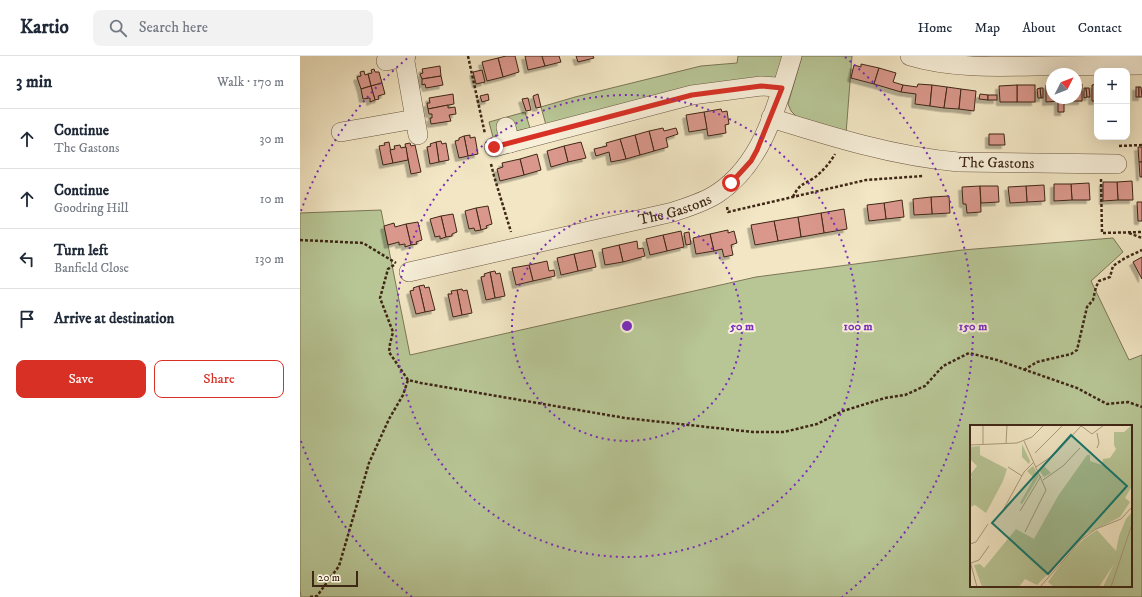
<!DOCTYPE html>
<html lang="en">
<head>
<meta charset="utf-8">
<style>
	body { margin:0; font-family:"IM FELL DW Pica",serif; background:#f2f2f3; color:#1f2937 }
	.controls { position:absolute; right:12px; top:12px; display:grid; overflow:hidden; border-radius:8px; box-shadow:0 4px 16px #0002 }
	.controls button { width:36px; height:36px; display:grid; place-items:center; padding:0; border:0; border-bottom:1px solid #e0e1e3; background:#fff; color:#1f2937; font:20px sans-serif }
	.compass { position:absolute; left:746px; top:12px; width:36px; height:36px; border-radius:50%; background:#fff; box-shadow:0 4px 16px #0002; rotate:48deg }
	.scale { position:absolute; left:12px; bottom:10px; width:46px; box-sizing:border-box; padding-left:4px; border:2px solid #3f2716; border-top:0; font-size:11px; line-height:14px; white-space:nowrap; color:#3f2716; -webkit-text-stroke:3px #f7efd9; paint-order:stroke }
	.stop { position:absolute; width:12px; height:12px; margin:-9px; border:3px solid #d93025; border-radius:50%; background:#fff }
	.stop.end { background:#d93025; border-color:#fff; box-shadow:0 1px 4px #0008 }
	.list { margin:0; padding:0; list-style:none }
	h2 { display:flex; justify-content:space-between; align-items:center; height:52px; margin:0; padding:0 16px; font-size:17px }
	h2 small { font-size:13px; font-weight:400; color:#747a83 }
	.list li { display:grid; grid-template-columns:26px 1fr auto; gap:12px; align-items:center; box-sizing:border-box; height:60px; padding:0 16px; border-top:1px solid #e0e1e3 }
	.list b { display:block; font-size:15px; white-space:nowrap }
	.list p { margin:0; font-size:13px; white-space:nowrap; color:#747a83 }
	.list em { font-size:13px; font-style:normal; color:#747a83 }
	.actions { display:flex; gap:8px; padding:12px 16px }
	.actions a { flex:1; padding:9px 0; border:1px solid #d93025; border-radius:8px; text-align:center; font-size:14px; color:#d93025 }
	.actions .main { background:#d93025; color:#fff }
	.icon { flex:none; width:22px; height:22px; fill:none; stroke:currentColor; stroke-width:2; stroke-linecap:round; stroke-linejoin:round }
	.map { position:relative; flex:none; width:842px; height:541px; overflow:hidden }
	header { display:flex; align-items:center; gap:24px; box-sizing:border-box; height:56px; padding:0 20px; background:#fff; border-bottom:1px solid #e0e1e3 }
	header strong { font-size:19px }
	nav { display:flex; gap:22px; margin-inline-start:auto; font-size:14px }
	.search { width:280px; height:36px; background:#f2f2f3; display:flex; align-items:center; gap:10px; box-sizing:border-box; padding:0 14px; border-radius:8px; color:#747a83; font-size:15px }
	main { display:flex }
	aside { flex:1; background:#fff }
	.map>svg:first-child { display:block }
	.green { fill:#b8c696; stroke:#7c7656; fill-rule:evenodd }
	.building { fill:#da988c; stroke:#3f2716; filter:url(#shadow) }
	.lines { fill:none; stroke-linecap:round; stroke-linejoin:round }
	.minor-casing { stroke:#6c5742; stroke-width:20 }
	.path { stroke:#3f2716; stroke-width:2.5; stroke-dasharray:3 2; stroke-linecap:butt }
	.minor { stroke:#f7efd9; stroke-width:19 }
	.route { stroke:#d93025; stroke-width:5 }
	.ring { fill:none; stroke:#7b2cbf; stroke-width:2; stroke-dasharray:2 4 }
	.labels { text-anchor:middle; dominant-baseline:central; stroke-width:4; stroke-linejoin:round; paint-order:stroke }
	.street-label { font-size:15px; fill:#3f2716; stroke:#f7efd9 }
	.inset-road { fill:none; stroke:#aa9a7e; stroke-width:1 }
	.view { fill:#0f766e; fill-opacity:0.15; stroke:#0f766e; stroke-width:2 }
	.inset-edge { fill:none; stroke:#3f2716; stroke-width:2 }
	.centre { fill:#7b2cbf; stroke:#f7efd9; stroke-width:2 }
	.ring-label { font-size:12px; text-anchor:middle; font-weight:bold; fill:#7b2cbf; stroke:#f7efd9; stroke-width:4; stroke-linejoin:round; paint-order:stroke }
</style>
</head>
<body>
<header>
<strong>Kartio</strong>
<div class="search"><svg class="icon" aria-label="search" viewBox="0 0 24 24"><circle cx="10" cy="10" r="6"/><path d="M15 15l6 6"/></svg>Search here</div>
<nav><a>Home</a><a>Map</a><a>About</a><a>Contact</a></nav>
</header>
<main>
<aside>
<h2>3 min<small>Walk · 170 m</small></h2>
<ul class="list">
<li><svg class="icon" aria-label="ahead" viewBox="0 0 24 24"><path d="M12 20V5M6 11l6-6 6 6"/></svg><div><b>Continue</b><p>The Gastons</p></div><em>30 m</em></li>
<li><svg class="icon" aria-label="ahead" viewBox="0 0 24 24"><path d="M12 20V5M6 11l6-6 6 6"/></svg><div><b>Continue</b><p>Goodring Hill</p></div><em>10 m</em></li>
<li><svg class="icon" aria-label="left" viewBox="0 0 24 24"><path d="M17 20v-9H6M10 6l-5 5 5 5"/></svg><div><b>Turn left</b><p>Banfield Close</p></div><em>130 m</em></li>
<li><svg class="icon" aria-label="arrive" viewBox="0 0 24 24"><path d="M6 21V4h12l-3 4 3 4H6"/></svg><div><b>Arrive at destination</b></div></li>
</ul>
<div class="actions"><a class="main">Save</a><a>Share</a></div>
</aside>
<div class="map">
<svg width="842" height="541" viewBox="0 0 842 541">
	<defs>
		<filter id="shadow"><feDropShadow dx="-3.5" dy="3.5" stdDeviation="0" flood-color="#0004"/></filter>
	</defs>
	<rect width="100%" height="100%" fill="#f2e6c4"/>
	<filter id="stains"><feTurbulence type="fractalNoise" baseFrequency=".005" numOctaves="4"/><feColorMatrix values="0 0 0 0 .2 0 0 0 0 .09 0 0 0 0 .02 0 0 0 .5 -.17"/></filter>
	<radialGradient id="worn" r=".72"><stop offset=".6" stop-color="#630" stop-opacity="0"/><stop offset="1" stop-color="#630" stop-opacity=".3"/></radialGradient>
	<g class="green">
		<path d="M438,0H484L478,18L473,23L246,69L241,51L275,41L401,10L437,7Z"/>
		<path d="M502,0H552L546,78L497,61L491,55L488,48Z"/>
		<path d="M225,56L230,72L198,79L194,85L189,66Z"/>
		<path d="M81,154L110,299L456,221L662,194L813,182L823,196L791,225L829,304L842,299V541H1L0,534V157ZM671,370H831V530H671Z"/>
	</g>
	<g class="building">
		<path d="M206,0H215L219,16L203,21L198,2Z"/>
		<path d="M225,0H242L245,10L228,14Z"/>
		<path d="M242,0H259L261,6L245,10Z"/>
		<path d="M276,0H293L294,2L278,6Z"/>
		<path d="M198,2L203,21L187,25L182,6Z"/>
		<path d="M561,8L579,12L574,28L551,22L554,9L561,11Z"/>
		<path d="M140,10L141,20L122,23L120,18L123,17L122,13Z"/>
		<path d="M579,12L596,17L593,26L603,29L601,36L574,28Z"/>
		<path d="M74,13L75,16H79L82,27L71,30L68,18L72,17L71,14Z"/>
		<path d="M182,14L185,26L176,28L173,16Z"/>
		<path d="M64,15L65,19L68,18L71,30L61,33L57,21L61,20L60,16Z"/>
		<path d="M141,20L143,29L126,32L125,28L122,29V23Z"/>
		<path d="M82,27L85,38L78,40L79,43L75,44L71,30Z"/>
		<path d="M618,28L632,29L630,50L615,48L616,38L601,36L603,29L617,31Z"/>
		<path d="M776,28H782V45H764V42H776Z"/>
		<path d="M797,28V45H792V29Z"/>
		<path d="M632,29L647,31L644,52L630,50Z"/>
		<rect x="717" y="29" width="18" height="17"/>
		<path d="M717,29V46H700L699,30Z"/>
		<path d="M746,29H752V42H764V56H758V45L746,46Z"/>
		<path d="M71,30L75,44L70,46V42L63,43L61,33Z"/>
		<path d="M647,31L661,33L659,53L644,52Z"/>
		<rect x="836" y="31" width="3" height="10"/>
		<path d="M839,31H841L842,41H839Z"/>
		<path d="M740,32H743V42H741Z"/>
		<path d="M740,32L741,42H738L737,33Z"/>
		<path d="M784,32H786L787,41L784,42Z"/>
		<path d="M786,32H789L790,41H787Z"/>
		<path d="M661,33L676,35L674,55L659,53Z"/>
		<path d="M153,38L154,48L128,53L127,47H130L129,42Z"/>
		<path d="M188,38L189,44L182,46L180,40Z"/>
		<path d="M238,38L241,51L236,52L233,40Z"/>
		<path d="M680,38L688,39V44L679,43Z"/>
		<rect x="688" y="39" width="9" height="5"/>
		<path d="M228,42L231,54L226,55L222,43Z"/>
		<path d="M148,49V52L155,51L156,58L149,59L151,65L131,68L130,62H132V58H129L128,53Z"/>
		<path d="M421,53L422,56L427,55L429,68L425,69L426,77L408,80L404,56Z"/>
		<path d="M404,56L407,73L389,76L386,59Z"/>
		<path d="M363,72L364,75L376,72L378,78L366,82L368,91L354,95L349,75Z"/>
		<path d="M349,75L354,95L340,99L335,79Z"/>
		<path d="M689,78H704L705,89H689Z"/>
		<path d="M170,79V82L175,81L178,98L168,100L164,80Z"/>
		<path d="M335,79L340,99L326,103L320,83Z"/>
		<path d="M164,80L168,100L159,102L155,85L159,84V82Z"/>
		<path d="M320,83L326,103L311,106L309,96L296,100L294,93L307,90L306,87Z"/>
		<path d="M141,85L142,88L146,87L149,104L139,106L136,86Z"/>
		<path d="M89,86L93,107L83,109L79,90L85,89L84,87Z"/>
		<path d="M136,86L139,106L130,108L127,91L131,90L130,88Z"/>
		<path d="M281,86L286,102L268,106L264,90Z"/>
		<path d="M110,87L111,90L115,89L121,116L111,118L105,88Z"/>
		<path d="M100,89L101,92L106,91L108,104L93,107L90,94L95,93L94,90Z"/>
		<path d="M264,90L268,106L251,111L247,95Z"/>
		<path d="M838,91H842V106H839Z"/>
		<path d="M237,98L241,114L224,119L220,103Z"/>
		<path d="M220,103L224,119L200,125L197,113L203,111L202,107Z"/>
		<path d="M839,106H842V121H840Z"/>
		<path d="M832,125L833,144H818L817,126Z"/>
		<path d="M803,126H817L818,144L803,145Z"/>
		<path d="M789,127L790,144H772L771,128Z"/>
		<path d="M754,128H771L772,144L754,145Z"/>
		<path d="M744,129L745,145L727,146L726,130Z"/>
		<path d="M680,130L681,156L667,157L666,148H663L662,131Z"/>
		<path d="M680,130H698L699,146L681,147Z"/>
		<path d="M726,130L727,146L710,147L708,131Z"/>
		<path d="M649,140L650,157L632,158L631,141Z"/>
		<path d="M631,141L632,158L614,159L613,143Z"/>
		<path d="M602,144L604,161L586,163L584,147Z"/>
		<path d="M837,146H842V165H838Z"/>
		<path d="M584,147L586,163L569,165L567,149Z"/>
		<path d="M188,150L192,168L186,170L187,172L181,174L176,152Z"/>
		<path d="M176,152L181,174L175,175L174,172L169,173L165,155Z"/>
		<path d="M544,153L547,173L524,177L521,157Z"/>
		<path d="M521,157L524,177L501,181L498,161Z"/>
		<path d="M153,158L157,176L152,178V180L146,181L141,160Z"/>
		<path d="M141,160L146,181L140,183V180L135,181L130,163Z"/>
		<path d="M498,161L501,181L478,185L474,165Z"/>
		<path d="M474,165L478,185L455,189L451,169Z"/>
		<path d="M118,166L122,184L116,186L117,188L111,189L106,168Z"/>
		<path d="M94,167L95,171L106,168L111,189L105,191V188L99,189V186L88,189L84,170Z"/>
		<path d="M428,174V177L434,175L437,187L431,189L433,199L424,201L422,193L414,195L410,178Z"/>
		<path d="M381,175L384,191L367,195L363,179Z"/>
		<path d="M389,176L391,188L386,189L384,177Z"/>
		<path d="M410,178L414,195L396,198L393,182Z"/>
		<path d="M363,179L367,195L350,199L346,183Z"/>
		<path d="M337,185L338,193L343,192L345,200L323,206L319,189Z"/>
		<path d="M319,189L323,206L305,209L302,193Z"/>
		<path d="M292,194L296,211L278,215L274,198Z"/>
		<path d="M274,198L278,215L261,219L257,202Z"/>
		<path d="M842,201V223L833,206Z"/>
		<path d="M247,205L249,215L254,214L255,220L233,225L229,209Z"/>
		<path d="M229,209L233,225L216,229L212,212Z"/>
		<path d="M195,215L196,218L200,217L205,240L195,242L190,216Z"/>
		<path d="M190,216L195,242L186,244L181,221L185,220L184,218Z"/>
		<path d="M124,229L125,232L129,231L135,254L125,256L119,230Z"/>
		<path d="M119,230L125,256L116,258L110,235L114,234L113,232Z"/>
		<path d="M162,233L163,235L167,234L172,257L162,259L157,234Z"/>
		<path d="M157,234L162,259L153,261L148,238H152L151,235Z"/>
	</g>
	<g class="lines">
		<g class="minor-casing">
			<g id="minor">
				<path d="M104,0L118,79"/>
				<path d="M610,0C649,12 693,11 735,10C770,10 806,9 842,9"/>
				<path d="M86,5L106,0"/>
				<path id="s1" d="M471,62C532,81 593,100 658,106L817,108"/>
				<path d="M206,71L210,87"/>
				<path d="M41,76L115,63"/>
				<path d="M194,91L392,39L461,30L476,31L482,32"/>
				<path id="s2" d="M109,216L373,156C388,151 405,146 418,137C463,107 477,49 492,0"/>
			</g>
		</g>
		<g class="path">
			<path d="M168,0L185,78"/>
			<path d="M819,90L842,89"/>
			<path d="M191,108L194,120L211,176"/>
			<path d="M801,123L802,177L842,176"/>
			<path d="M493,141C499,128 503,129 514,122C522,116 530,107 535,98"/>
			<path d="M427,151L428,156L566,124L623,120"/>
			<path d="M829,177L842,182"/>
			<path d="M0,184L63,187L96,207"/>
			<path d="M94,209L88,213L80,242L93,276L90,288L89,296L108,324L121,327L325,362L453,376H484L517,368L543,355L585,342L605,339L625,330L643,310L669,297L697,304L777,332L807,348L828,346L842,351"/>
			<path d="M724,314L737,306L771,298L777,294L787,251L793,244L796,231L799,225L810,221L813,210L825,202L842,194"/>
			<path d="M10,541L17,540L39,510L69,407L89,363L103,339L108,324"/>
		</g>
		<use href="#minor" class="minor"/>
	</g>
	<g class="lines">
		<path class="route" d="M194,91L392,39L461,30L482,32L457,94L451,105L431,127"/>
	</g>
	<g class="ring">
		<circle cx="327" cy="270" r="115"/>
		<circle cx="327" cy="270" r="231"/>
		<path d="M112 541A346 346 0 0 1 1 385M1 155A346 346 0 0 1 109 1M545 1A346 346 0 0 1 542 541"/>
	</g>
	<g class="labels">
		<g class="street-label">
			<text stroke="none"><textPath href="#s1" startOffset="231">The Gastons</textPath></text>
			<text stroke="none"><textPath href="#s2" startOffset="273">The Gastons</textPath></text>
		</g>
	</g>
	<g transform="translate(670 369)">
		<rect width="162" height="162" fill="#f2e6c4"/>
		<path d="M162,0V61L155,73L160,77L150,92L117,109L67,160L55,154L49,162H12L4,140L10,139L14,143L46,104L64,114L88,71L117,30H120V36L132,40L133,34L140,33L146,24L144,20V7H154ZM52,19L60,36L59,39L52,32ZM10,21V30L37,44L33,56L16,88L5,80L0,82V55L2,52L0,50L7,41L0,34V22ZM73,40L81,48L74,52L69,45ZM63,41L69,51L52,79L50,78L64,53L57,46ZM162,87V162H133L144,139L129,162H84L78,157L96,132L114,114L127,105L146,126L149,111L156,94Z" fill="#b8c696"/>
		<path class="inset-road" d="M110,0L122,9L134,0M127,8L129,18L127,23M54,16L76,65L55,107M13,19V0M36,19L37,0M0,20L47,18L62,12L74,0M65,28L93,0M38,42L52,51M66,42L85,29L111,1M73,55L93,41L110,23M50,86L71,51M31,89L54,47L63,38M0,119L6,117L18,99M0,136L7,162M1,138L9,135L19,121M70,162L112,114L126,104L151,94L162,82M141,162L162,99"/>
		<path class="view" d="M101,10L157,61L78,149L22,98Z"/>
		<rect width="162" height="162" class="inset-edge"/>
	</g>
	<circle cx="327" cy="270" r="6" class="centre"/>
	<g class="ring-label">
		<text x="442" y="274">50 m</text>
		<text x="558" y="274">100 m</text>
		<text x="673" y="274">150 m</text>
	</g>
	<rect width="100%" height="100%" filter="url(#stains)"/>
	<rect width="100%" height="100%" fill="url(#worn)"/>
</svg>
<div class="controls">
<button>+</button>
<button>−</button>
</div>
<svg class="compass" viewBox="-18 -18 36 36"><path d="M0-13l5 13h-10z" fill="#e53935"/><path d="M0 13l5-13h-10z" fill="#747a83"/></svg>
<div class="scale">20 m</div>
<div class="stop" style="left:431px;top:127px"></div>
<div class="stop end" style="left:194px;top:91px"></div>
</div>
</main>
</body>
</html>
